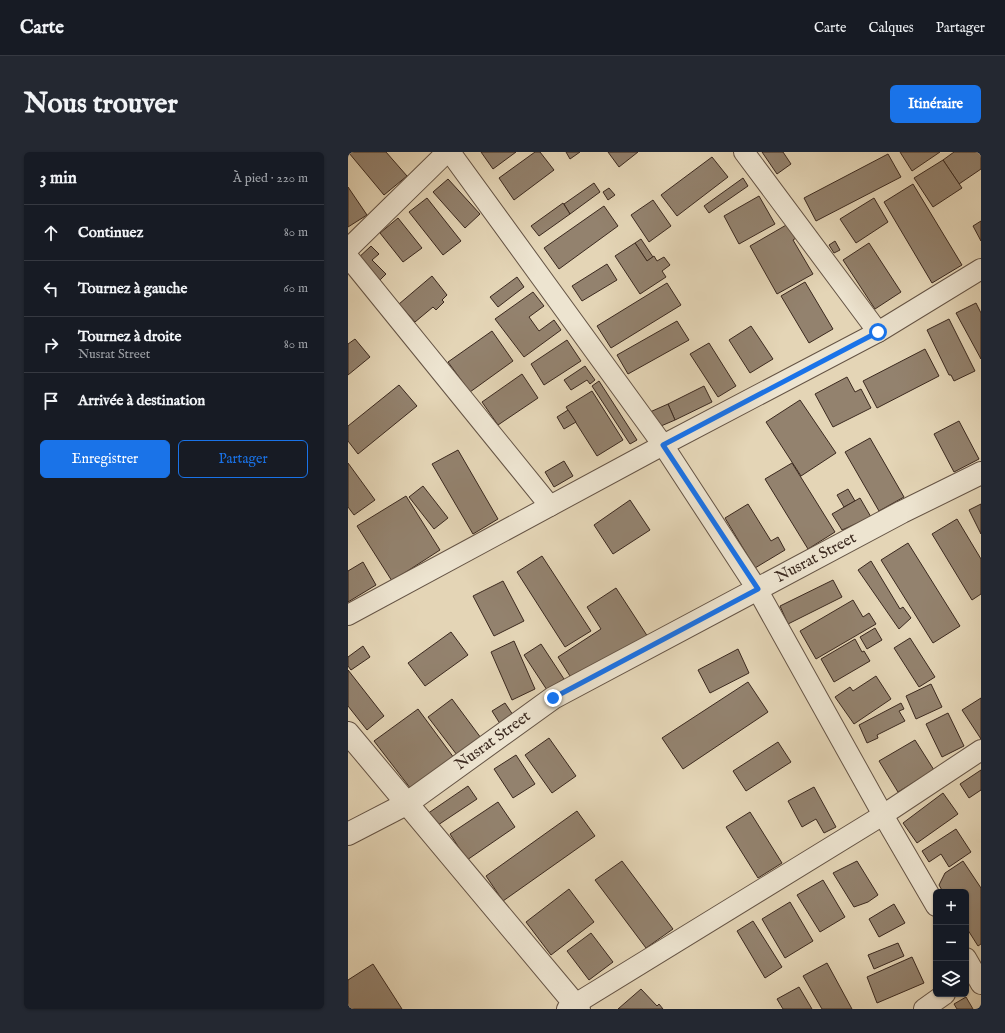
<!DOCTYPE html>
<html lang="fr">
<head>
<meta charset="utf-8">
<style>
	body { margin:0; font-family:"IM FELL English",serif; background:#242831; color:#f1f3f6 }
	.controls { position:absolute; right:12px; bottom:12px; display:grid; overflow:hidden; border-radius:6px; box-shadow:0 1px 3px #0004 }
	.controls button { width:36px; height:36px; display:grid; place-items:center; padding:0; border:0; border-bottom:1px solid #363941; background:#171b24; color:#f1f3f6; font:20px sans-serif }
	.stop { position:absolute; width:12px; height:12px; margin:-9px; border:3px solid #1a73e8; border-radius:50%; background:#fff }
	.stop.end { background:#1a73e8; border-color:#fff; box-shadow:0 1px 4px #0008 }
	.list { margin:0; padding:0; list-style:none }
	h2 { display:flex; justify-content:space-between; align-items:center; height:52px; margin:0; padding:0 16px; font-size:17px }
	h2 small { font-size:13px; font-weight:400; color:#9ea1a6 }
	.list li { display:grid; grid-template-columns:26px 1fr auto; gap:12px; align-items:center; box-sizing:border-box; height:56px; padding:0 16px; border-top:1px solid #363941 }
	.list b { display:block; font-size:15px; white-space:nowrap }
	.list p { margin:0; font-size:13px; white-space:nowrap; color:#9ea1a6 }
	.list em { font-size:13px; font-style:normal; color:#9ea1a6 }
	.actions { display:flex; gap:8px; padding:12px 16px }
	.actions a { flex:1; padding:9px 0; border:1px solid #1a73e8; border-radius:6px; text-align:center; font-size:14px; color:#1a73e8 }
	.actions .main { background:#1a73e8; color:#fff }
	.icon { flex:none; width:22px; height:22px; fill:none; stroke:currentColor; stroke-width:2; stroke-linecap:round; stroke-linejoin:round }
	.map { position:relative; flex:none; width:633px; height:857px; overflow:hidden; border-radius:6px }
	header { display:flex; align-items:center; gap:24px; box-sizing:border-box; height:56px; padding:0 20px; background:#171b24; border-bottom:1px solid #363941 }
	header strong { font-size:19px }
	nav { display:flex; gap:22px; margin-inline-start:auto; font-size:14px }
	.intro { display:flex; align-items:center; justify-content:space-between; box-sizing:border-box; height:96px; padding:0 24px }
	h1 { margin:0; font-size:28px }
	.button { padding:10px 18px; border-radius:6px; background:#1a73e8; color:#fff; font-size:14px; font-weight:700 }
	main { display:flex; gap:24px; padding:0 24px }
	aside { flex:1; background:#171b24; border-radius:6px; box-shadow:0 1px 3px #0004 }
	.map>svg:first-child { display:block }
	.building { fill:#93826e; stroke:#3b291f }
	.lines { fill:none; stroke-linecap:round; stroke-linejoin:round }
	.minor-casing { stroke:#655445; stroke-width:22 }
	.tertiary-casing { stroke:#655445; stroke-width:24 }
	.minor { stroke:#ede4d0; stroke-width:20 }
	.tertiary { stroke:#ede4d0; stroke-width:22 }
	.route { stroke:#1a73e8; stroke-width:5 }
	.labels { text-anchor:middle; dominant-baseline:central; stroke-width:3; stroke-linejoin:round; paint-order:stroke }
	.street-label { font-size:16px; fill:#3b291f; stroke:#ede4d0 }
</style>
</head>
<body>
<header>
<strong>Carte</strong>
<nav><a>Carte</a><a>Calques</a><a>Partager</a></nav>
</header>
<div class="intro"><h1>Nous trouver</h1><a class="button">Itinéraire</a></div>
<main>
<aside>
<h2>3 min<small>À pied · 220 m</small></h2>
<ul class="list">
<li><svg class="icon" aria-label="ahead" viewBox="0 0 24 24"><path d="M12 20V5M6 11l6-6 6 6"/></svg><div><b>Continuez</b></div><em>80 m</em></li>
<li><svg class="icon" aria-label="left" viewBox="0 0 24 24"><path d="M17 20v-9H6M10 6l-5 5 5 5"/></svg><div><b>Tournez à gauche</b></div><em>60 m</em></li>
<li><svg class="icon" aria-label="right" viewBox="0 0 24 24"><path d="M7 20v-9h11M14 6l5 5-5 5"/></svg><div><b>Tournez à droite</b><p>Nusrat Street</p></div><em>80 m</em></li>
<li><svg class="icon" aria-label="arrive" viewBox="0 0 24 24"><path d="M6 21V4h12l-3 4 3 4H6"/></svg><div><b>Arrivée à destination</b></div></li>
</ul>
<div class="actions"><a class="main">Enregistrer</a><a>Partager</a></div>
</aside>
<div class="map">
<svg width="633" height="857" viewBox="0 0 633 857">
	<rect width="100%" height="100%" fill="#e4d5b6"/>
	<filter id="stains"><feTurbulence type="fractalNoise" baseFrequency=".005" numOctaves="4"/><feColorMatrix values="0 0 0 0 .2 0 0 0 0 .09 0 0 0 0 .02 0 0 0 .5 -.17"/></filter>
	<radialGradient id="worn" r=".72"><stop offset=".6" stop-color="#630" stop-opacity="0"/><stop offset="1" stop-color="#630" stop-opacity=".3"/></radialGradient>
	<g class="building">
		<path d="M3,0H38L59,24L36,43L1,1Z"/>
		<path d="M133,0H168L145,17Z"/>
		<path d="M187,0H192L206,18L166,48L151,26Z"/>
		<path d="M218,0H232L222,7Z"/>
		<path d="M260,0H290L271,15Z"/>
		<path d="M414,0H435L443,12L429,22Z"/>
		<path d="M552,0H592L564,19Z"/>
		<path d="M606,0H633V17L611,32L595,8Z"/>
		<path d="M540,2L553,25L468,69L456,46Z"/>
		<path d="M364,5L380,25L329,64L313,43Z"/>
		<path d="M595,8L614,36L585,55L566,26Z"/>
		<path d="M395,26L400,34L361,61L356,54Z"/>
		<path d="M100,27L132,62L117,76L85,40Z"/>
		<path d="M246,31L252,40L222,62L216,52Z"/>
		<path d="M565,32L614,113L584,131L536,50Z"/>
		<path d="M0,35L19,63L0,75Z"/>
		<path d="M261,36L267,43L260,48L255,40Z"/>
		<path d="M411,44L427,72L391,92L376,64Z"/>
		<path d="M79,46L113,89L95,103L61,60Z"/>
		<path d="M526,46L540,70L508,91L492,67Z"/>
		<path d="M305,48L323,74L301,90L283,63Z"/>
		<path d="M215,51L222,62L191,84L183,74Z"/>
		<path d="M256,54L270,74L211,117L196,96Z"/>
		<path d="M50,66L74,96L55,110L32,81Z"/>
		<path d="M633,69V89L625,74Z"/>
		<path d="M440,72L448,86L445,88L465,122L429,142L402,94Z"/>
		<path d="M293,87L305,105L299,109L287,91Z"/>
		<path d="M487,89L492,98L486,101L481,93Z"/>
		<path d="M287,91L299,109L306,104L309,109L316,105L322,113L314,119L318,125L292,142L267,104Z"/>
		<path d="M521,91L553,140L527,157L495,108Z"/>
		<path d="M23,94L31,102L24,108L38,122L29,131L8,108Z"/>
		<path d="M259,112L269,128L234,149L224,134Z"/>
		<path d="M84,124L99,143L94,148L96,150L88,158L85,155L67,170L51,152Z"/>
		<path d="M169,125L176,135L150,155L142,145Z"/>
		<path d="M457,130L485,177L461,191L433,144Z"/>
		<path d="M319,131L333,153L263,196L249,174Z"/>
		<path d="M185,140L196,154L181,165L191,179L206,168L213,178L176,205L147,167Z"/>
		<path d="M628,151L633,161V207L608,161Z"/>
		<path d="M601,167L627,219L606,229L603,223H601L579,178Z"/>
		<path d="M329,169L341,188L280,222L269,203Z"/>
		<path d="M403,174L425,207L402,221L381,188Z"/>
		<path d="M144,179L165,209L122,240L100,210Z"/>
		<path d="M7,187L22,205L0,223V192Z"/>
		<path d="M219,188L233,209L196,233L183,212Z"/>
		<path d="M361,191L388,234L370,245L342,202Z"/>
		<path d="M577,197L591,224L529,256L515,229Z"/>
		<path d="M237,214L247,228L242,232L239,228L223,238L216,228Z"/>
		<path d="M174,222L190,246L150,273L134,250Z"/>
		<path d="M499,225L507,240L513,237L523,256L485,275L467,242Z"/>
		<path d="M251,229L289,288L282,292L244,234Z"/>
		<path d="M51,233L69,254L10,302L0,289V274Z"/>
		<path d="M356,234L364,250L327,268L320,252Z"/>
		<path d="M244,239L275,288L249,304L218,255Z"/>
		<path d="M452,248L488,301L453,324L418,270Z"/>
		<path d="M320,252L327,268L313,274L302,260Z"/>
		<path d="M220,258L228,270L216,277L209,265Z"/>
		<path d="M611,269L631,307L606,320L586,282Z"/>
		<path d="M522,286L556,345L531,359L497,300Z"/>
		<path d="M110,298L150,367L125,382L84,312Z"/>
		<path d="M216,309L225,324L206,335L197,320Z"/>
		<path d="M0,311L27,348L6,363L0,355Z"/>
		<path d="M444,311L487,380L460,397L417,327Z"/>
		<path d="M75,334L100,366L86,377L61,345Z"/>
		<path d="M500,337L507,349L496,355L489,343Z"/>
		<path d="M58,344L92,398L44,429L9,374Z"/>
		<path d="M512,346L523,365L494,378L484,362Z"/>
		<path d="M282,348L302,378L265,402L246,373Z"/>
		<path d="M400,352L423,389L430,385L437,398L407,416L377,366Z"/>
		<path d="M633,352V382L621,358Z"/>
		<path d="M609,367L633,407V442L624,448L584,382Z"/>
		<path d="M560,391L612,474L585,491L533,408Z"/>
		<path d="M194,404L243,479L217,495L169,420Z"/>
		<path d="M523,409L552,457L555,455L563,466L551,477L510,418Z"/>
		<path d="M15,410L28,433L0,450V419Z"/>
		<path d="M485,428L494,445L440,472L432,454Z"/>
		<path d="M155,429L176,469L146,484L125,444Z"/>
		<path d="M268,436L300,485L227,532L210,505L253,477L239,455Z"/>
		<path d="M505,448L515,465L521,461L528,472L468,507L452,479Z"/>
		<path d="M527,476L534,488L519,497L512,485Z"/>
		<path d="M103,480L120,503L77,534L60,511Z"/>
		<path d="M562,486L587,525L571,535L546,496Z"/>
		<path d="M507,487L514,500L516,499L522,509L486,530L473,507Z"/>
		<path d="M166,489L187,537L164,548L143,500Z"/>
		<path d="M193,492L216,527L199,538L176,503Z"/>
		<path d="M15,494L22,505L3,518L0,514V505Z"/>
		<path d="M390,497L401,521L362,541L350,518Z"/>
		<path d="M0,518L36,564L19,578L0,554Z"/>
		<path d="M528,524L543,547L506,572L487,545L502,535L505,539Z"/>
		<path d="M400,530L420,560L335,617L314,586Z"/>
		<path d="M583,532L594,555L568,567L558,544Z"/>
		<path d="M633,546V587L614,558Z"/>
		<path d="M104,547L133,586L109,603L80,565Z"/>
		<path d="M157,551L169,569L156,578L144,559Z"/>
		<path d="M553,551L556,557L551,559L557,569L529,583L530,586L519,591L511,573Z"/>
		<path d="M70,557L109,610L66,641L26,589Z"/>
		<path d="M600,561L616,594L594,605L578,572Z"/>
		<path d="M201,586L228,624L204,641L177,603Z"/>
		<path d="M567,588L586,618L550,640L531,609Z"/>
		<path d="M430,590L443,610L398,639L385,619Z"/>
		<path d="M168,603L187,632L165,646L146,617Z"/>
		<path d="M633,618V638L621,646L612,632Z"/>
		<path d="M120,634L129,647L87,675L79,662Z"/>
		<path d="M466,635L488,675L476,681L468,667L454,675L440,649Z"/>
		<path d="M595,641L610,662L569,691L555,671Z"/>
		<path d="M150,650L167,675L119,708L102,682Z"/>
		<path d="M229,659L247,684L155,749L138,724Z"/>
		<path d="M402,660L434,711L410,726L378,675Z"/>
		<path d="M608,677L623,700L601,715L593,702L581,710L574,699Z"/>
		<path d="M274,709L325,777L298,796L247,728Z"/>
		<path d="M509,709L530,743L520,750L506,755L485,721Z"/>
		<path d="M615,709L633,736V792L630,794L618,775V740H595L591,733L597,721Z"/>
		<path d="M475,728L497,765L472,780L449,743Z"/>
		<path d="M221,737L246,770L203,803L178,770Z"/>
		<path d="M442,750L465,789L437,806L414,767Z"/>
		<path d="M546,752L557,771L531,785L521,767Z"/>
		<path d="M405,769L434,815L417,826L389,779Z"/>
		<path d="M243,781L265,810L241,828L219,799Z"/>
		<path d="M550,791L556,804L526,817L520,803Z"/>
		<path d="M564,805L576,831L529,851L519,825Z"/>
		<path d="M479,811L504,857H474L455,824Z"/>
		<path d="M25,812L54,857H0V828Z"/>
		<path d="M451,835L464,857H435L429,847Z"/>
		<path d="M293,837L309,854L311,852L315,857H270Z"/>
		<path d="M618,845L625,857H609L606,852Z"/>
	</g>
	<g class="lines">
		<g class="minor-casing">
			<g id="minor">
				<path d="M102,0L315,293L409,437L535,663L588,754"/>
				<path d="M396,0L530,180"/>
				<path d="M0,97L99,0"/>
				<path d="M0,105L202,354"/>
				<path d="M0,463L315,293L530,180L633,117"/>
				<path d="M618,806L633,832"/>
				<path d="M219,857L535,663L633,598"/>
				<path d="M576,857L597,842"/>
			</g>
		</g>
		<g class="tertiary-casing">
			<g id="tertiary">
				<path d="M0,581L231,857"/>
				<path d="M0,682L58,652L205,546L554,360L633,321"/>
			</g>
		</g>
		<use href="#minor" class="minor"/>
		<use href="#tertiary" class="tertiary"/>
	</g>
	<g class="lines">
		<path class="route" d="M205,546L410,437L315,293L530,180"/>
	</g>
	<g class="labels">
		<g class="street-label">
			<text transform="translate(468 406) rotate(-28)">Nusrat Street</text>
			<text transform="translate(145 589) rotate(-36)">Nusrat Street</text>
		</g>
	</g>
	<rect width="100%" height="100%" filter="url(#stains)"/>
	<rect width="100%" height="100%" fill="url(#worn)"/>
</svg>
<div class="controls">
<button>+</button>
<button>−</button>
<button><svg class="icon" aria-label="layers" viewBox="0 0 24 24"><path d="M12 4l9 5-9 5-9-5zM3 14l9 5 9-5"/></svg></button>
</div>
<div class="stop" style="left:530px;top:180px"></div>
<div class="stop end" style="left:205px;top:546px"></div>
</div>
</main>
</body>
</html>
